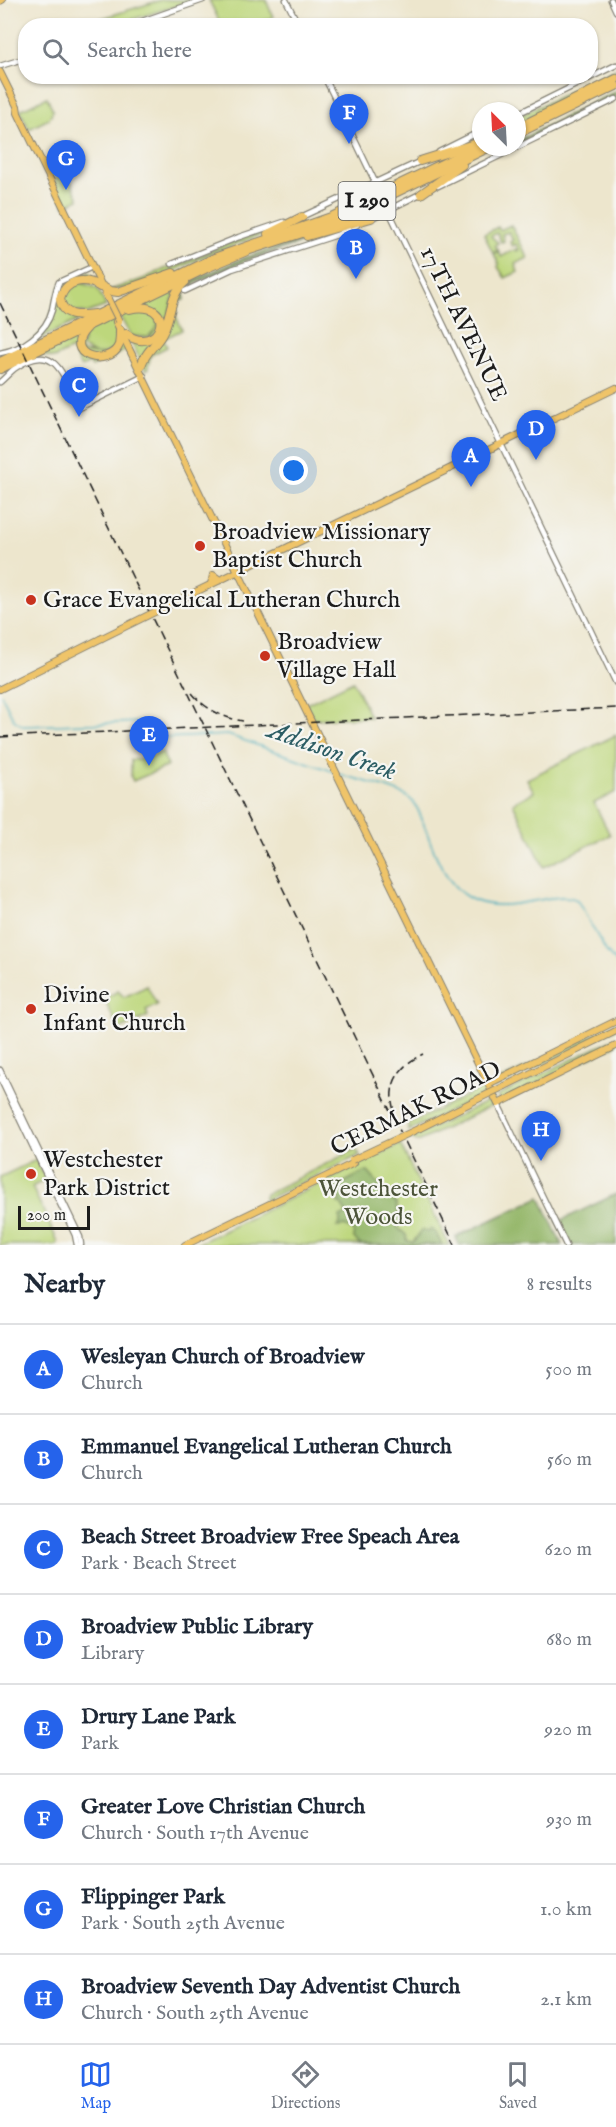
<!DOCTYPE html>
<html lang="en">
<head>
<meta charset="utf-8">
<style>
	body { margin:0; font-family:"IM FELL English",serif; background:#f2f2f3; color:#1f2937 }
	.compass { position:absolute; left:472px; top:102px; width:54px; height:54px; border-radius:50%; background:#fff; box-shadow:0 2px 4px #0004; rotate:336deg }
	.scale { position:absolute; left:18px; bottom:15px; width:72px; box-sizing:border-box; padding-left:6px; border:3px solid #1c1c1c; border-top:0; font-size:16px; line-height:21px; white-space:nowrap; color:#1c1c1c; -webkit-text-stroke:4px #f6f6f2; paint-order:stroke }
	.you { position:absolute; left:294px; top:471px; width:21px; height:21px; margin:-15px; border:4px solid #fff; border-radius:50%; background:#1a73e8; box-shadow:0 0 0 9px #1a73e833 }
	.badge { display:grid; place-items:center; width:39px; height:39px; border-radius:50%; background:#2563eb; color:#fff; font-size:20px; font-weight:700 }
	.pin { position:absolute; translate:-50% -50px; filter:drop-shadow(0 2px 3px #0008) }
	.pin::after { content:''; position:absolute; top:32px; width:21px; height:18px; background:inherit; clip-path:polygon(0 0,100% 0,50% 100%) }
	.list { margin:0; padding:0; list-style:none }
	h2 { display:flex; justify-content:space-between; align-items:center; height:78px; margin:0; padding:0 24px; font-size:26px }
	h2 small { font-size:20px; font-weight:400; color:#747a83 }
	.list li { display:grid; grid-template-columns:39px 1fr auto; gap:18px; align-items:center; box-sizing:border-box; height:90px; padding:0 24px; border-top:2px solid #e0e1e3 }
	.list b { display:block; font-size:22px; white-space:nowrap }
	.list p { margin:0; font-size:20px; white-space:nowrap; color:#747a83 }
	.list em { font-size:20px; font-style:normal; color:#747a83 }
	.icon { flex:none; width:33px; height:33px; fill:none; stroke:currentColor; stroke-width:2; stroke-linecap:round; stroke-linejoin:round }
	.map { position:relative; flex:none; width:616px; height:1245px; overflow:hidden }
	.search { position:absolute; background:#fff; box-shadow:0 2px 4px #0004; left:18px; right:18px; top:18px; height:66px; display:flex; align-items:center; gap:15px; box-sizing:border-box; padding:0 21px; border-radius:24px; color:#747a83; font-size:22px }
	.sheet { height:798px; background:#fff }
	nav { display:flex; justify-content:space-around; align-items:center; box-sizing:border-box; height:84px; border-top:2px solid #e0e1e3; background:#fff; font-size:16px; color:#747a83 }
	nav a { display:grid; justify-items:center; gap:3px }
	nav .on { color:#2563eb }
	.map>svg:first-child { display:block }
	.green { fill:#bdd77c; stroke:#6c7a4c; stroke-width:1.5 }
	.forest { fill:#96b86c; stroke:#596a44; stroke-width:1.5 }
	.lines { fill:none; stroke-linecap:round; stroke-linejoin:round }
	.stream { stroke:#3facbd; stroke-width:1.5 }
	.minor-casing { stroke:#848174; stroke-width:7 }
	.major-casing { stroke:#848174; stroke-width:8 }
	.highway-casing { stroke:#848174; stroke-width:10 }
	.minor { stroke:#fff; stroke-width:4.5 }
	.major { stroke:#efc469; stroke-width:6 }
	.highway { stroke:#efc469; stroke-width:8 }
	.rail { stroke:#1c1c1c; stroke-width:1.5; stroke-dasharray:9 4.5; stroke-linecap:butt }
	.minor-bridge-casing { stroke:#848174; stroke-width:7; stroke-linecap:butt }
	.major-bridge-casing { stroke:#848174; stroke-width:8; stroke-linecap:butt }
	.minor-bridge { stroke:#fff; stroke-width:4.5 }
	.major-bridge { stroke:#efc469; stroke-width:6 }
	.poi-dot { fill:#c8321e; stroke:#f6f6f2; stroke-width:2 }
	.labels { text-anchor:middle; dominant-baseline:central; stroke-width:4.5; stroke-linejoin:round; paint-order:stroke }
	.shield { fill:#f6f6f2; stroke:#5d5d5c; stroke-width:1.5 }
	.shield-label { font-size:22px; font-weight:bold; fill:#1c1c1c }
	.street-label { font-size:24px; fill:#1c1c1c; stroke:#f6f6f2 }
	.poi-label { font-size:24px; fill:#1c1c1c; stroke:#f6f6f2; text-anchor:start }
	.park-label { font-size:24px; fill:#4c5439; stroke:#f6f6f2 }
	.water-label { font-size:26px; font-style:italic; fill:#2c5d64; stroke:#f6f6f2 }
</style>
</head>
<body>
<div class="map">
<svg width="616" height="1245" viewBox="0 0 616 1245">
	<rect width="100%" height="100%" fill="#f6f6f2"/>
	<filter id="ink" filterUnits="userSpaceOnUse"><feTurbulence type="fractalNoise" baseFrequency=".0167" numOctaves="2"/><feDisplacementMap in="SourceGraphic" scale="12" xChannelSelector="R" yChannelSelector="G"/><feConvolveMatrix kernelMatrix="1 2 1 2 8 2 1 2 1" color-interpolation-filters="sRGB"/></filter>
	<filter id="wash" filterUnits="userSpaceOnUse"><feTurbulence type="fractalNoise" baseFrequency=".008" numOctaves="4" result="noise"/><feDisplacementMap in="SourceGraphic" scale="24" xChannelSelector="R" yChannelSelector="G"/><feGaussianBlur stdDeviation="1.35" result="paint"/><feColorMatrix in="noise" values="0 0 0 0 0 0 0 0 0 0 0 0 0 0 0 0 0 1.4 0 .05"/><feComposite in="paint" operator="in"/></filter>
	<g filter="url(#wash)">
		<rect width="100%" height="100%" fill="#ede6cd"/>
		<g class="green">
			<path d="M161,0H195L114,25L111,19L90,25H80Z"/>
			<path d="M209,0H266L273,17L256,25H221Z"/>
			<path d="M616,69V75L517,124V117Z"/>
			<path d="M47,97L53,110L49,119L29,129L20,110Z"/>
			<path d="M67,173L79,199L65,206L54,180Z"/>
			<path d="M293,222C266,234 238,243 210,254C183,266 140,291 110,290L143,279L167,268L177,266L227,243Z"/>
			<path d="M511,225L528,258L515,264L518,272L505,278L498,267L499,264L494,254L499,251L501,257L516,249L517,251L519,250L516,244L512,246L510,242L513,240L509,232L502,234L504,241L501,242L497,233L491,236L498,243L495,245L498,250L493,253L484,234L498,227L500,230Z"/>
			<path d="M346,228L246,261L186,288L183,292L185,299L176,303L177,313L175,314L182,330L163,339L167,347L151,355L148,366V369L145,371L143,364L184,283L245,257L306,238Z"/>
			<path d="M88,272L90,273L96,283L77,281L59,299L79,318V320L24,346C56,327 48,314 61,285Z"/>
			<path d="M81,283L97,288L106,306L87,313L67,310L63,297L66,290Z"/>
			<path d="M177,285L169,313L141,361L129,338L149,340L161,318L143,306L142,303Z"/>
			<path d="M138,309L155,314L158,326L148,337L131,336L119,315Z"/>
			<path d="M112,318L116,325L118,341L112,351L96,355L82,347L84,332Z"/>
			<path d="M78,334L81,352L109,356L121,338L128,349L92,367L90,363L81,367L72,349L54,358L42,355L34,356Z"/>
			<path d="M353,681L370,717L313,719L306,704Z"/>
			<path d="M616,735V792L594,803L610,835L544,867L513,803L534,792L527,779Z"/>
			<path d="M162,752L168,766L133,781L131,777V760L148,758Z"/>
			<path d="M147,986L157,1005L146,1010L148,1016L119,1030L104,999L118,991L124,997Z"/>
			<path d="M616,1024V1028L493,1089L491,1084Z"/>
			<path d="M616,1038V1045L500,1101L497,1096Z"/>
			<path d="M484,1087L487,1088L489,1092L408,1131V1126L411,1123Z"/>
			<path d="M492,1099L493,1105L420,1141H415L412,1138Z"/>
			<path d="M400,1144L449,1245H195Z"/>
			<path d="M354,1150L357,1151L360,1155L265,1200L264,1198L266,1194Z"/>
			<path d="M36,1160L46,1179L32,1187L58,1242L57,1245H0V1177Z"/>
		</g>
		<g class="forest">
			<path d="M616,91V96L517,144V141Z"/>
			<path d="M345,229L246,261L188,286L183,292L185,299L176,303L177,313L173,315L175,302L186,284L241,260Z"/>
			<path d="M364,1172H368L378,1183L380,1190L387,1191L389,1198L396,1203L398,1213L404,1221L403,1223L398,1225V1228L406,1235L407,1241L413,1242L422,1230L429,1232L430,1229L436,1233L442,1245H360L354,1238L353,1230L344,1226L337,1227L340,1223V1217L347,1214L341,1204H338L340,1199L333,1193V1188Z"/>
			<path d="M616,1194V1245H569L556,1220L557,1219L560,1221Z"/>
			<path d="M540,1197L562,1245H459L456,1237Z"/>
		</g>
		<g class="lines">
			<g class="stream">
				<path d="M1,694L14,720L23,726L145,722L149,723L163,738L228,735L332,771"/>
				<path d="M339,774C355,779 398,789 409,798C418,805 422,820 426,830C434,853 447,886 469,898C506,918 553,888 577,900L606,951L616,963"/>
			</g>
		</g>
	</g>
	<g filter="url(#ink)">
		<g class="lines">
			<g class="minor-casing">
				<g id="minor">
					<path d="M286,0L299,26"/>
					<path d="M611,0L616,11"/>
					<path d="M128,26L203,0"/>
					<path d="M0,66L26,58"/>
					<path d="M324,76L376,184"/>
					<path d="M517,114L616,65"/>
					<path d="M439,152L481,131"/>
					<path d="M438,186L616,99"/>
					<path d="M387,207L616,683"/>
					<path d="M301,217L421,161"/>
					<path d="M370,219L422,193"/>
					<path d="M172,264L239,237L284,222"/>
					<path d="M185,291L232,269L337,235L357,225"/>
					<path d="M0,353C23,349 46,333 52,310C54,301 55,291 59,282L92,267"/>
					<path d="M0,382C5,378 9,373 14,369C56,339 63,376 79,408L144,376"/>
					<path d="M0,1070L80,1237L81,1245"/>
					<path d="M0,1078L75,1235L77,1245"/>
					<path d="M498,1104L566,1245"/>
				</g>
			</g>
			<g class="major-casing">
				<g id="major">
					<path d="M0,1L2,0"/>
					<path d="M0,72L17,106L18,113L108,299"/>
					<path d="M116,322L498,1104L616,1046"/>
					<path d="M211,584L213,575L220,580"/>
					<path d="M179,600L616,388"/>
					<path d="M0,689L100,639"/>
					<path d="M488,1084L616,1021"/>
					<path d="M505,1086L616,1031"/>
					<path d="M420,1128L480,1098"/>
					<path d="M185,1245L354,1163"/>
				</g>
			</g>
			<g class="highway-casing">
				<g id="highway">
					<path d="M517,128L616,79"/>
					<path d="M517,134L616,86"/>
					<path d="M420,161L474,144"/>
					<path d="M421,194L462,165"/>
					<path d="M268,234L302,217"/>
					<path d="M307,236L371,218"/>
					<path d="M103,287L110,291L118,292L173,273"/>
					<path d="M94,314C79,316 63,317 60,299C66,279 85,277 100,287"/>
					<path d="M87,328C60,355 109,369 119,345C120,340 120,335 120,330"/>
					<path d="M126,334C160,359 181,298 129,309"/>
					<path d="M0,362L214,258L331,217L481,145"/>
					<path d="M141,366C144,353 156,345 162,334C172,316 169,295 185,282"/>
					<path d="M0,369L209,267L247,251L333,223L490,147"/>
				</g>
			</g>
			<use href="#minor" class="minor"/>
			<use href="#major" class="major"/>
			<use href="#highway" class="highway"/>
			<g class="rail">
				<path d="M0,303L455,1245"/>
				<path d="M192,693C205,709 223,718 243,721"/>
				<path d="M0,737L616,708"/>
				<path d="M394,1111C386,1084 400,1065 423,1054"/>
			</g>
			<g class="minor-bridge-casing">
				<path id="minor-bridge" d="M377,187L387,207"/>
			</g>
			<g class="major-bridge-casing">
				<g id="major-bridge">
					<path d="M108,299L119,321"/>
					<path d="M100,639L179,600"/>
					<path d="M480,1098L505,1086"/>
					<path d="M352,1160L420,1128"/>
				</g>
			</g>
			<use href="#minor-bridge" class="minor-bridge"/>
			<use href="#major-bridge" class="major-bridge"/>
		</g>
	</g>
	<g class="poi-dot">
		<circle cx="200" cy="546" r="6"/>
		<circle cx="31" cy="600" r="6"/>
		<circle cx="265" cy="656" r="6"/>
		<circle cx="31" cy="1009" r="6"/>
		<circle cx="31" cy="1174" r="6"/>
	</g>
	<g class="labels">
		<rect class="shield" x="338.5" y="182" width="57" height="38" rx="4.5"/>
		<g class="shield-label">
			<text x="367" y="201">I 290</text>
		</g>
		<g class="street-label">
			<text transform="translate(463 324) rotate(64)">17TH AVENUE</text>
			<text transform="translate(416 1109) rotate(-26)">CERMAK ROAD</text>
		</g>
		<g class="poi-label">
			<text x="212" y="532">Broadview Missionary<tspan x="212" dy="28">Baptist Church</tspan></text>
			<text x="43" y="600">Grace Evangelical Lutheran Church</text>
			<text x="277" y="642">Broadview<tspan x="277" dy="28">Village Hall</tspan></text>
			<text x="43" y="995">Divine<tspan x="43" dy="28">Infant Church</tspan></text>
			<text x="43" y="1160">Westchester<tspan x="43" dy="28">Park District</tspan></text>
		</g>
		<g class="park-label">
			<text x="378" y="1189">Westchester<tspan x="378" dy="28">Woods</tspan></text>
		</g>
		<g class="water-label">
			<text transform="translate(332 751) rotate(19)">Addison Creek</text>
		</g>
	</g>
</svg>
<svg class="compass" viewBox="-18 -18 36 36"><path d="M0-13l5 13h-10z" fill="#e53935"/><path d="M0 13l5-13h-10z" fill="#747a83"/></svg>
<div class="scale">200 m</div>
<div class="you"></div>
<div class="pin badge" style="left:471px;top:487px">A</div>
<div class="pin badge" style="left:356px;top:279px">B</div>
<div class="pin badge" style="left:79px;top:417px">C</div>
<div class="pin badge" style="left:536px;top:460px">D</div>
<div class="pin badge" style="left:149px;top:766px">E</div>
<div class="pin badge" style="left:349px;top:144px">F</div>
<div class="pin badge" style="left:66px;top:190px">G</div>
<div class="pin badge" style="left:541px;top:1161px">H</div>
<div class="search"><svg class="icon" aria-label="search" viewBox="0 0 24 24"><circle cx="10" cy="10" r="6"/><path d="M15 15l6 6"/></svg>Search here</div>
</div>
<section class="sheet">
<h2>Nearby<small>8 results</small></h2>
<ul class="list">
<li><span class="badge">A</span><div><b>Wesleyan Church of Broadview</b><p>Church</p></div><em>500 m</em></li>
<li><span class="badge">B</span><div><b>Emmanuel Evangelical Lutheran Church</b><p>Church</p></div><em>560 m</em></li>
<li><span class="badge">C</span><div><b>Beach Street Broadview Free Speach Area</b><p>Park · Beach Street</p></div><em>620 m</em></li>
<li><span class="badge">D</span><div><b>Broadview Public Library</b><p>Library</p></div><em>680 m</em></li>
<li><span class="badge">E</span><div><b>Drury Lane Park</b><p>Park</p></div><em>920 m</em></li>
<li><span class="badge">F</span><div><b>Greater Love Christian Church</b><p>Church · South 17th Avenue</p></div><em>930 m</em></li>
<li><span class="badge">G</span><div><b>Flippinger Park</b><p>Park · South 25th Avenue</p></div><em>1.0 km</em></li>
<li><span class="badge">H</span><div><b>Broadview Seventh Day Adventist Church</b><p>Church · South 25th Avenue</p></div><em>2.1 km</em></li>
</ul>
</section>
<nav>
<a class="on"><svg class="icon" aria-label="map" viewBox="0 0 24 24"><path d="M3 6l6-2 6 2 6-2v14l-6 2-6-2-6 2zM9 4v14M15 6v14"/></svg>Map</a>
<a><svg class="icon" aria-label="directions" viewBox="0 0 24 24"><path d="M12 3l9 9-9 9-9-9zM9 14v-3h6M13 9l2 2-2 2"/></svg>Directions</a>
<a><svg class="icon" aria-label="saved" viewBox="0 0 24 24"><path d="M7 4h10v16l-5-4-5 4z"/></svg>Saved</a>
</nav>
</body>
</html>
